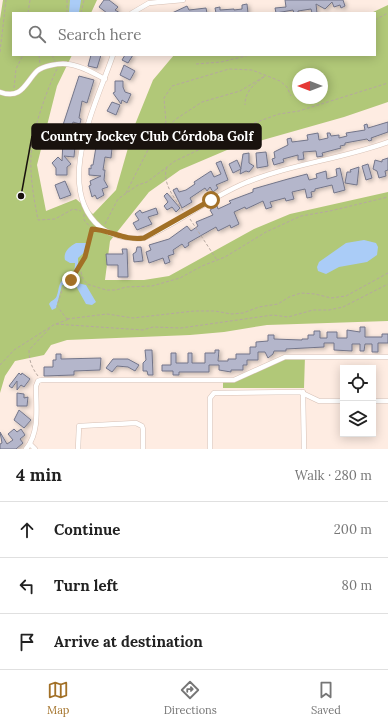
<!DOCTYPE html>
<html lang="en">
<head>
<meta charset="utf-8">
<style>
	body { margin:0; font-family:Lora,serif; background:#f2f2f2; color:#222 }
	.controls { position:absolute; right:12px; bottom:12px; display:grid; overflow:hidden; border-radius:0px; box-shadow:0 2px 10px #0003 }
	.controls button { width:36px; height:36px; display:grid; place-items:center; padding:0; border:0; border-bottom:1px solid #e0e0e0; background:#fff; color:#222; font:20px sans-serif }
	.compass { position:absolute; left:292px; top:68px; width:36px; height:36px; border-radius:50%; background:#fff; box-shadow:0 2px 10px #0003; rotate:270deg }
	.stop { position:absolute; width:12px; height:12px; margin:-9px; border:3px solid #a27026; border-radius:50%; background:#fff }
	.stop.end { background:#a27026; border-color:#fff; box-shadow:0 1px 4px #0008 }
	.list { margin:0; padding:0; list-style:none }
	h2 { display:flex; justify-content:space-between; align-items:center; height:52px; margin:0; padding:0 16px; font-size:17px }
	h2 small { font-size:13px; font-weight:400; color:#767676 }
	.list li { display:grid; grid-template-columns:26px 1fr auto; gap:12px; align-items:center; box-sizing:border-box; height:56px; padding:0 16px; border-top:1px solid #e0e0e0 }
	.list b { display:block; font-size:15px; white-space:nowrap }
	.list em { font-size:13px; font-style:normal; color:#767676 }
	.icon { flex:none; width:22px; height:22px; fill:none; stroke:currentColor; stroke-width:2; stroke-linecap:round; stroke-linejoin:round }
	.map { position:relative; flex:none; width:388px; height:449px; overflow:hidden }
	.search { position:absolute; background:#fff; box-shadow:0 2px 10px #0003; left:12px; right:12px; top:12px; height:44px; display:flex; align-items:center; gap:10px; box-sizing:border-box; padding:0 14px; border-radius:0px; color:#767676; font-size:15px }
	.sheet { height:220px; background:#fff }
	nav { display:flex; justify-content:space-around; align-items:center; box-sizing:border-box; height:56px; border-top:1px solid #e0e0e0; background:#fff; font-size:11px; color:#767676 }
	nav a { display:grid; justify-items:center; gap:2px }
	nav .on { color:#a27026 }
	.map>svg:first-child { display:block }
	.green { fill:#b1c878; fill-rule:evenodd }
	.water { fill:#aaccf7 }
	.building { fill:#b4b6cb; stroke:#737589; filter:url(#shadow) }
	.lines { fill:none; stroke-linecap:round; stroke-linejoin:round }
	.minor-casing { stroke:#d6c0b5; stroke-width:5.5 }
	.path { stroke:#b6a8a0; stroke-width:1; stroke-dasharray:3 2; stroke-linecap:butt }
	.minor { stroke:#fff; stroke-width:4.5 }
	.route { stroke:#a27026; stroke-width:5 }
	.leader { fill:none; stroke:#19120e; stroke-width:1.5 }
	.callout-dot { fill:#19120e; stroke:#fff; stroke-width:1.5 }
	.callout { fill:#19120e; stroke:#19120e; stroke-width:1.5 }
	.callout-label { font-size:13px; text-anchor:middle; font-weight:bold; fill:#fff }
</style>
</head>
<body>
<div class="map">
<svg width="388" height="449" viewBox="0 0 388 449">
	<defs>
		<filter id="shadow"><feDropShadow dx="2" dy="1.5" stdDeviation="2" flood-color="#0004"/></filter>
	</defs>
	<rect width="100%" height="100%" fill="#feece2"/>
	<g class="green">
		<path d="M3,0H97L91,13H13V55H72L57,86L37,165L46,211L76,199L93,214L116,190L134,127L153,80L174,55H375V13H371L388,5V102L344,117L227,150L180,170L149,192L110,241L105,280H144L169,276L254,229L290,214L388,192V321L267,325L224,332L190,335L67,340L51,345L44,355L15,361L5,376L0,393V19ZM298,74H322V98H298Z"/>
		<path d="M305,356L304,388H223V381L234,380L285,357Z"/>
	</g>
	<g class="water">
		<path d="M70,0H81L79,13H69Z"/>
		<path d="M364,240L376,243L378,247L377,255L367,262L339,267L326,274L318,271L317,267L319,262L346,243Z"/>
		<path d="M76,243H86L88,246L87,250L78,258V266L69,281L86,285L96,302L92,305L86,304L76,286L62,285L56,308L52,310L49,304C51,300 56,300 57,295C59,290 58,287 61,282C68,273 75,279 75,263H70L65,260C63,252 69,247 76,243Z"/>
	</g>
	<g class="building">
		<path d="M104,0H109L118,7L115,10L120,13H107L99,7Z"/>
		<path d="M285,0H343L345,6L341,8L340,5L334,7L332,2L325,9L316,4L317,13H312L311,9L298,11V13H294L293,10L276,13L275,8L286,7Z"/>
		<path d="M247,4L248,13H216L215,8L220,7V10L234,9V10L242,9V5Z"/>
		<path d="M187,6L189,10L206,8L207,13H172Z"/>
		<path d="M91,55H101L97,68L88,66Z"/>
		<path d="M125,55H133L128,63L122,60Z"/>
		<path d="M124,65L135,71L130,80L120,75Z"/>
		<path d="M79,76L94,80L87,103L82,101L79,118L81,119L80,124L73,122L71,130L80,132L78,139L67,137L66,145L75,146L74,157L64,156L71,164L67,167V175H56V168L52,163L58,157L62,161L63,141L58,140L60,133L52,131L53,126L62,128Z"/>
		<path d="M115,81H123V87L125,92L131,94L127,103L122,100L121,104L113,93L115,92Z"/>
		<path d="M112,102L120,105L116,115L107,111Z"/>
		<path d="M388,122V132L371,138L372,140L369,141L367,139L345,143V145L340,146L341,148L322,153L323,156L317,157L316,151L303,152L304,159L298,160V155L283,159L284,162L274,165L272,159L275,158L274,152L288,145L287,139L291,138L292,142L308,140L307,135L318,133L319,140L328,138L327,133H330L331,136L339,135V138L347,136L346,133L365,130L364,125L367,124L368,128Z"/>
		<path d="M98,126L108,128L105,140L118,143L117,147L114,146L112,148L111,158L105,157L103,170H105L104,180L108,187L102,189L104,195L97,199L95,195L92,197L89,186L91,185L90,181L101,176L89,175V168L91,169V165H93L96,147H99L100,144L93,143Z"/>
		<path d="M266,152L268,166L257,168L256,153Z"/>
		<path d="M249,153V163L254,166L249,172L246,171L240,174L243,154Z"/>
		<path d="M388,158V170L385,171L386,176L379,178L377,171L373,169L375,160L382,162V160Z"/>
		<path d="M237,160L241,169L233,173L229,164Z"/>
		<path d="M221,161L228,180L216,185L218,188L213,192L210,187L207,191L205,188L190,198L192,202L182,208L173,190L177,188L179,192L186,190L195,184L194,182L211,171L214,177L221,174L216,163Z"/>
		<path d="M368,164L372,178L366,180L362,166Z"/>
		<path d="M359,167L357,185L345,183L347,172H351L350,170Z"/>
		<path d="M340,168L345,190L334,193L332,185L315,189V191L311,192L312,197L307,198L305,189L292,192L294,199L286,201L285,198L270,202L272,207L266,209L263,201L246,209L245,207L234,212L239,224L231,228L230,225L218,231L216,227L188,243L189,245L185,248L182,244L173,250L174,254L168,256L170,262L165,264L163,258L149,263L146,252L151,250L149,245L169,239L187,226L191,231L198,226L196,222L213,215L210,210L217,206L218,209L231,203L229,201L253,192V189L288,179L307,174L309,180L317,178L316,174L326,171L327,179L337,176L336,169Z"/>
		<path d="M65,181L71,195L60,199L55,185Z"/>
		<path d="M167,193L180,208L176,212L172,207L167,210L164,206L168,202L164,196Z"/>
		<path d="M156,208L158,214L148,217L152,224L137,230L133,223L139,220L135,214L140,210L142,213Z"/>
		<path d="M137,247H141L143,261L134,262L133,254L136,252Z"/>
		<path d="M122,249H127L128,277H118V265H107L106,254H123Z"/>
		<path d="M360,327H365V337H382V334H388V343H378V352H372V344H365L364,351H360V344H352V351L334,350V343H324V347L286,349V351H274L273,354L268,358L265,352H258V360H247V365H243V370H231V372L219,370V365H209V372H179V375H173V371H162V365H171V353H176V363H188V353H192V363H205V353H215V350H219L218,361H228V359H236V354H250V347H256V342L268,341V335H274V339L302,340V339H308V335H314V331H320V338H327V332H337V338H347V330L360,332Z"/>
		<path d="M145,350H152L153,375H148L147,371H143V363L146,360Z"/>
		<path d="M56,354H61V359L101,358L100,370L74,371V375L44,376V367H53V360H56Z"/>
		<path d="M113,359H128L139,365L135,371L128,367L117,366L112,372L106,368Z"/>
		<path d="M19,373L21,375L22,373L30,379L24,387L21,385L17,390V381L12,388L9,386Z"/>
		<path d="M17,393L24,394V398L28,397L27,406H17Z"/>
		<path d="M19,410L31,420L24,428L14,420Z"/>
		<path d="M14,429L17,432L21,429L25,435L20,439L23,443L16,449H0V444L2,443L0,432L7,444L13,440L8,434Z"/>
	</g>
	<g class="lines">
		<g class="minor-casing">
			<g id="minor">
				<path d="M132,13L149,3L183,0"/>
				<path d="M113,55C97,102 53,187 100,227C111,236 130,240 144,238C179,223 209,198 245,183C291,164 341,159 388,142"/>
				<path d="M0,92C22,100 25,83 37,71C43,66 58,63 67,64C80,65 93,73 105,79"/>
				<path d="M303,392L304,449"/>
				<path d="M373,401H388"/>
				<path d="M30,444L35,449"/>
				<path d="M26,449C40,432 36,407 36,386L38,381L41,380H234L285,357H388"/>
				<path d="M78,449L79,426L136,423L142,426L143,429V449"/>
				<path d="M210,449V398L214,393L300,392L319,401H343"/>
			</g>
		</g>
		<g class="path">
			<path d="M28,13L30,0"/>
			<path d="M67,13V0"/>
			<path d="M81,13L84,0"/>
			<path d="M375,20L388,13"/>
			<path d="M0,52L6,0"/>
			<path d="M39,55L40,64"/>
			<path d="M52,55L55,61"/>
			<path d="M196,64L221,62L250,55"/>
			<path d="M57,69C47,89 31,134 31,156C30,178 34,199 38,220L55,219L73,209L81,211"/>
			<path d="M14,88L16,69L23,55"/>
			<path d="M154,139L176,119L202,102L240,91L265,76C255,84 245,90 245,105"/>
			<path d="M167,167C161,182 175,199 184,212"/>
			<path d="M126,193L153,140L166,122L164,98L172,86L229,69L252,70L280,81L287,87L291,96"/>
			<path d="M84,214V220L92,229H95"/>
			<path d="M190,219L217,260"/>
			<path d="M105,224L118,199L138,185L147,182L175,161L226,137L240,128L279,114L299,111L388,83"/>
			<path d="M92,229L89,247L80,266L82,277L87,284L106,290H116L126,287L152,286L180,278L202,266L225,257L266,232L301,216L330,211L388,197"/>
			<path d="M67,319L107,314L133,318L194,311H215L231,314L243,313L259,307L278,304L289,297L301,293L315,294L331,298L346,296L388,273"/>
			<path d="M56,324L69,319L66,318L57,306L62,290L67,286L80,266"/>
			<path d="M0,365L14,350L55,324L143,330L153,327L181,328L273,315L288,317L313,310H329L343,307L388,284"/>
			<path d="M38,376C32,368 29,361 29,350L51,327"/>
		</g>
		<use href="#minor" class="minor"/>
	</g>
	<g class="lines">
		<path class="route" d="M71,280L85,257L92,229C110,230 125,241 144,238L211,200"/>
	</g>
	<path class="leader" d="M21 196L32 136"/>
	<circle class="callout-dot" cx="21" cy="196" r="4"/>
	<rect class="callout" x="32" y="124" width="229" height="25" rx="4"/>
	<g class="callout-label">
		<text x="147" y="141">Country Jockey Club Córdoba Golf</text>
	</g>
</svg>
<div class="controls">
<button><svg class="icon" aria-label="locate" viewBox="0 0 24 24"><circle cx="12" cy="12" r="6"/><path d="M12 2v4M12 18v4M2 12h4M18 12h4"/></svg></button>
<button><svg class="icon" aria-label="layers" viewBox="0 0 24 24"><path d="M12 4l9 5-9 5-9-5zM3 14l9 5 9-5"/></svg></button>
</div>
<svg class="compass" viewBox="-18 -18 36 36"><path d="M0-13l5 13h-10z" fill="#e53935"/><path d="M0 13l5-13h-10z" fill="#767676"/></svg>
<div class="stop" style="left:211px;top:200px"></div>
<div class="stop end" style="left:71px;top:280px"></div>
<div class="search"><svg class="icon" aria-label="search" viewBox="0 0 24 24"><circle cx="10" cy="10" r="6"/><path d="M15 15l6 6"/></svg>Search here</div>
</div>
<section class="sheet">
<h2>4 min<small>Walk · 280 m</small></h2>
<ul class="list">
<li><svg class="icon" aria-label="ahead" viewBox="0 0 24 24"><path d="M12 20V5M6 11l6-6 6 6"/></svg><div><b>Continue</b></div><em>200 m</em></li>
<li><svg class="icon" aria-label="left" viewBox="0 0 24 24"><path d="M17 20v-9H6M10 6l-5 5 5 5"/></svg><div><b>Turn left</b></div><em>80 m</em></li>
<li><svg class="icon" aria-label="arrive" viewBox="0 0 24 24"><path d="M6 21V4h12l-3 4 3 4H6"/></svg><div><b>Arrive at destination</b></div></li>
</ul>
</section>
<nav>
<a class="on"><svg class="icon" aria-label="map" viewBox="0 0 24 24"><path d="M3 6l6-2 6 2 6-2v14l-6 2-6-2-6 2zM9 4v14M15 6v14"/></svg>Map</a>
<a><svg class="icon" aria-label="directions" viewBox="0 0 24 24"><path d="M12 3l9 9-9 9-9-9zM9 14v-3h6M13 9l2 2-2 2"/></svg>Directions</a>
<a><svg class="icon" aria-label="saved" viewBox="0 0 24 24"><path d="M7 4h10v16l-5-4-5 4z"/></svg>Saved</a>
</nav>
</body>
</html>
